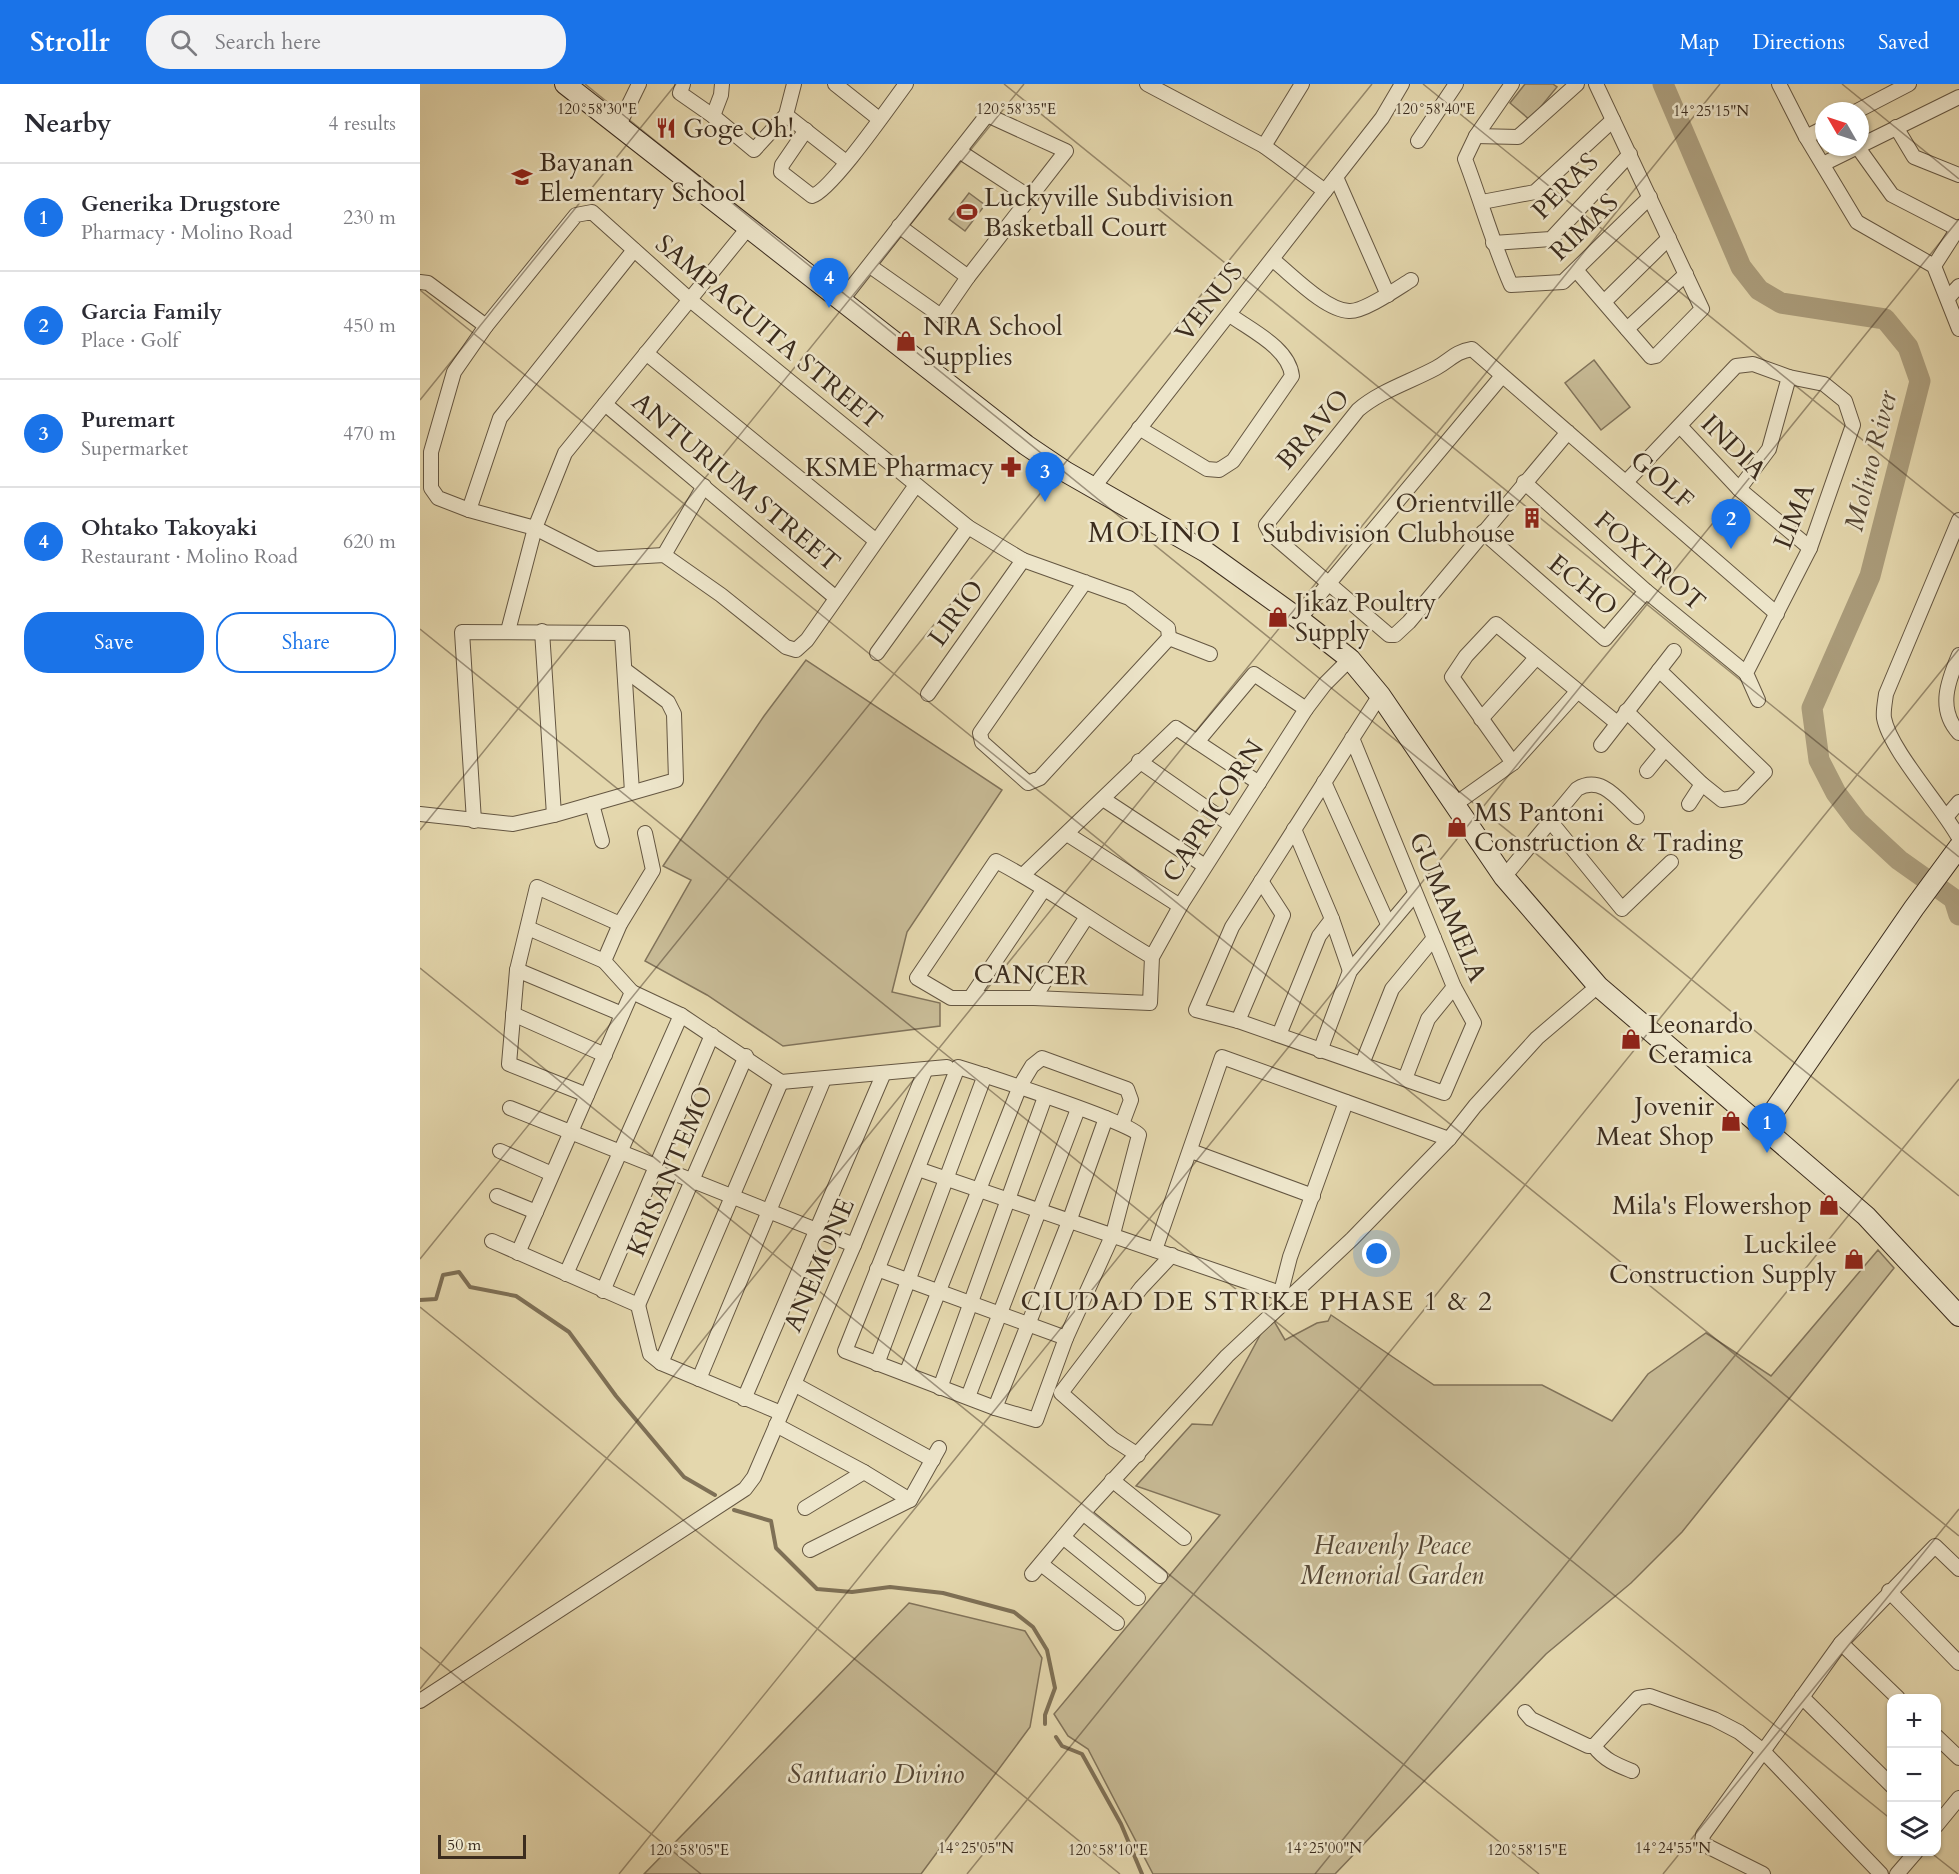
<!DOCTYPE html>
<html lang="en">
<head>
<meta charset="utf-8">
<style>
	body { margin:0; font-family:Cardo,serif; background:#f2f2f3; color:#2b2b33 }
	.controls { position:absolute; right:18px; bottom:18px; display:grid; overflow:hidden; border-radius:12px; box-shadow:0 2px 4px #0004 }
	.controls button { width:54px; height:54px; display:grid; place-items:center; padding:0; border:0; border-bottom:2px solid #e1e1e2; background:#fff; color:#2b2b33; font:30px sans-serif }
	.compass { position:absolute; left:1395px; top:18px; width:54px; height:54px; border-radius:50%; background:#fff; box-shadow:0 2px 4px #0004; rotate:309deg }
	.scale { position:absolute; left:18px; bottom:15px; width:88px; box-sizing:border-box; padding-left:6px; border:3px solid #3b2c1e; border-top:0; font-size:16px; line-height:21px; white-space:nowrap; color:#3b2c1e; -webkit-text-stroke:4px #ede5ca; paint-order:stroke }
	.you { position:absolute; left:957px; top:1170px; width:21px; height:21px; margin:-15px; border:4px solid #fff; border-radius:50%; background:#1a73e8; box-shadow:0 0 0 9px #1a73e833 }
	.badge { display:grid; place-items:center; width:39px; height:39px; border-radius:50%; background:#1a73e8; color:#fff; font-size:20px; font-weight:700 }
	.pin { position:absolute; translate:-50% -50px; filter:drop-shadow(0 2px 3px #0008) }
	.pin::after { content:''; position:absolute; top:32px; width:21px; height:18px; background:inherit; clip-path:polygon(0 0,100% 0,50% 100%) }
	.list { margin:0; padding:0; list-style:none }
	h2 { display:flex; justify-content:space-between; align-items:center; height:78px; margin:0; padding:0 24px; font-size:26px }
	h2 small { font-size:20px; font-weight:400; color:#7c7c81 }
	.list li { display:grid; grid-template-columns:39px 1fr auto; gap:18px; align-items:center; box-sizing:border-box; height:108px; padding:0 24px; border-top:2px solid #e1e1e2 }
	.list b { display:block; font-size:22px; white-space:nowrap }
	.list p { margin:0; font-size:20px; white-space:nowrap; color:#7c7c81 }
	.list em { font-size:20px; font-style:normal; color:#7c7c81 }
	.actions { display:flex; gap:12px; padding:18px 24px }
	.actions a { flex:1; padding:14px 0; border:2px solid #1a73e8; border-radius:24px; text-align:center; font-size:21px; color:#1a73e8 }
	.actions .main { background:#1a73e8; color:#fff }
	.icon { flex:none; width:33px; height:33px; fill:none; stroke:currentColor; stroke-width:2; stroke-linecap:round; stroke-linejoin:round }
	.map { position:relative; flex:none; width:1539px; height:1790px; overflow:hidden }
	header { display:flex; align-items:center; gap:36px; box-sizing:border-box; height:84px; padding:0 30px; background:#1a73e8; color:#fff }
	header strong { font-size:28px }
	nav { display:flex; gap:33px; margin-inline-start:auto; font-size:21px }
	.search { width:420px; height:54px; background:#f2f2f3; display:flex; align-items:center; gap:15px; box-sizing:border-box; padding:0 21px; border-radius:24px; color:#7c7c81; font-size:22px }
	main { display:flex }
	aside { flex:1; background:#fff }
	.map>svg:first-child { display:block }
	.green { fill:#c7ba95; stroke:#81735a; stroke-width:1.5 }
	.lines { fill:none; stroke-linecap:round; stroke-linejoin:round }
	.stream { stroke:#7e7056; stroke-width:4 }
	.river { stroke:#ab9d7c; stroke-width:21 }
	.street-casing { stroke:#655742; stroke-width:16 }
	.secondary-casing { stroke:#3b2c1e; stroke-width:22 }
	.street { stroke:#ede5ca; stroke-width:14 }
	.secondary { stroke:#ede5ca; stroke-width:20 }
	.ticks { fill:none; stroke:#3b2c1e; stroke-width:1.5; stroke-opacity:0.45 }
	.labels { text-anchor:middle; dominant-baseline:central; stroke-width:5; stroke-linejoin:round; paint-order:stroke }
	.poi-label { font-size:26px; fill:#3b2c1e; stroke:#ede5ca; text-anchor:start }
	.street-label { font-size:26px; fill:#3b2c1e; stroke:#ede5ca }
	.park-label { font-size:26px; font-style:italic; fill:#574836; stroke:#ede5ca }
	.water-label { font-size:27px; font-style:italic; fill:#574836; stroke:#ede5ca }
	.neighbourhood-label { font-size:27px; letter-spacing:1.5px; fill:#3b2c1e; stroke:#ede5ca }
	.quarter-label { font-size:28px; letter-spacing:1.5px; fill:#3b2c1e; stroke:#ede5ca }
	.ticks-label { font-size:15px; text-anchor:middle; fill:#3b2c1e; stroke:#ede5ca; stroke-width:5; stroke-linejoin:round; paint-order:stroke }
</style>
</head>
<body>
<header>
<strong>Strollr</strong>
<div class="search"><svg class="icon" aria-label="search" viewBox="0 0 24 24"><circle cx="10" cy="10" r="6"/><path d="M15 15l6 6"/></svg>Search here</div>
<nav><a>Map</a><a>Directions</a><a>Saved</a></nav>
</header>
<main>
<aside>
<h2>Nearby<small>4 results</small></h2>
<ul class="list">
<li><span class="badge">1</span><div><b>Generika Drugstore</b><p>Pharmacy · Molino Road</p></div><em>230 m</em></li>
<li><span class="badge">2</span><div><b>Garcia Family</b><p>Place · Golf</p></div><em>450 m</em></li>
<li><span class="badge">3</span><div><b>Puremart</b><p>Supermarket</p></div><em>470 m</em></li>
<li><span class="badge">4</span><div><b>Ohtako Takoyaki</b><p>Restaurant · Molino Road</p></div><em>620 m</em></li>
</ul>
<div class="actions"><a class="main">Save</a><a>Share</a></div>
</aside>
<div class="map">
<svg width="1539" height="1790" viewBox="0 0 1539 1790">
	<rect width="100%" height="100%" fill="#e4d7ad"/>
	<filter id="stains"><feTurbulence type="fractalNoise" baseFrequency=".00333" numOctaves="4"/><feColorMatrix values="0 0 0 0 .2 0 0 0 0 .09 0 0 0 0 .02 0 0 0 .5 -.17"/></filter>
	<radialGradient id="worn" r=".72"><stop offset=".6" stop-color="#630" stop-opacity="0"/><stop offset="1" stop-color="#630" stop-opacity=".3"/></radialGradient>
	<g class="green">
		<path d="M1105,0H1133L1137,3L1110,36L1090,19Z"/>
		<path d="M549,109L565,121L545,147L529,135Z"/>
		<path d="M1174,276L1210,323L1181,346L1145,299Z"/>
		<path d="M386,576L582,706L487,848L472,908L520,919V942L363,962L287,911L225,877L271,796L243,782L344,632Z"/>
		<path d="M1458,1166L1474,1184L1262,1448L1211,1499L1126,1570L915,1790H733L668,1665L648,1652L634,1630L800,1431L716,1402L772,1340L792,1341L846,1240L854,1237L865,1256L897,1239L908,1237L911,1231L1014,1301H1122L1192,1337L1228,1290L1286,1249L1351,1292Z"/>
		<path d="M489,1519L605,1547L622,1574L610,1643L501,1790H224Z"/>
	</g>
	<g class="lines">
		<g class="stream">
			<path d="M0,1216L16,1215L23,1191L39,1188L50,1203L96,1212L149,1248L196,1312L264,1393L295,1411"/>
			<path d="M314,1426L351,1437L356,1464L397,1505L432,1508L470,1503L523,1509L594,1528L613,1543L627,1566L635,1604L625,1631V1640"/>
			<path d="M636,1653L642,1662L662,1670L701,1740L722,1790"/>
		</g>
		<path class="river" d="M1243,0L1321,183L1339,206L1361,219L1465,235L1488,263L1500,297L1450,492L1392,624L1399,676L1416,709L1438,738L1479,776L1534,815L1539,831"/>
		<g class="street-casing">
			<g id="street">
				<path d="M263,0L260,9L293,32L334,66L366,31L374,0"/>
				<path d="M415,0L459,35"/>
				<path d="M727,0L844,62L905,107"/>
				<path d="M1092,0L1056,52L1045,75C1061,117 1073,160 1091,201L1143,198L1230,113"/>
				<path d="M1359,0L1386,53L1437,138L1514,182L1539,245"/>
				<path d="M1437,27L1489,0"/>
				<path d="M366,31L426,78"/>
				<path d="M293,32L301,11L302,0"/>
				<path d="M198,43L219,0"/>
				<path d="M1476,43L1494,73L1539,91"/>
				<path d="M386,46L362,81L361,88L392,112C411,107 471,20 486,0"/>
				<path d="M1056,52L1098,53L1157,0"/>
				<path d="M1386,53L1404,44"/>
				<path d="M998,57L1036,0"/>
				<path d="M844,62L882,0"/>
				<path d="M1439,65L1472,111L1538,145"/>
				<path d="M539,67L611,114"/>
				<path d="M1403,80L1539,13"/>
				<path d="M916,93L968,211"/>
				<path d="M1062,118L1115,108L1193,36"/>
				<path d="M479,142L548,193"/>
				<path d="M1073,159L1131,155L1210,70"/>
				<path d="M853,176C872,191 905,226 929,227C944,228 978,204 991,196"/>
				<path d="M1514,182L1539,143"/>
				<path d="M1156,186L1231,273L1236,272L1282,225L1176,0"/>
				<path d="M0,198L8,199L66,242"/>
				<path d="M1528,214L1539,202"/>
				<path d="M421,217L567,31L646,67L548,193L521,232L450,182"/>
				<path d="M1185,217L1249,154"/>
				<path d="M1207,245L1266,190"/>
				<path d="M226,269L455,456"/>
				<path d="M185,320L416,514"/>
				<path d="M1260,342L1319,405L1390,464"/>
				<path d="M719,344L787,385L799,386L813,377L872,292C869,264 832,247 810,231"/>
				<path d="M1148,348L989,538L975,551H969L851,450L846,441L938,326C960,307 990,298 1016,284C1031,276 1034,268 1052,265L1357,530"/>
				<path d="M1207,397L1316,282L1333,280L1369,293L1404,300L1425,317L1433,341L1390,464L1326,589L1338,616"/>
				<path d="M1104,398L1226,507L1326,589"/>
				<path d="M496,401L387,556L376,566L366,563L301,511L244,471L176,475L115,444L49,426L18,414L11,404V368L34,288L66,242L156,131L172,128L269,215L548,443L603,476L709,514L748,544L749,554L620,694L608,699L562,658L560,649L665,498"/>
				<path d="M673,404L962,34L982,0"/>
				<path d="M1319,405L1349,365L1369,293"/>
				<path d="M49,426L80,334L214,166"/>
				<path d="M1539,436L1466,610C1465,618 1463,627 1464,634C1470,666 1521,721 1539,754"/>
				<path d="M1063,448L1185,555L1226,507"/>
				<path d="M244,471L284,402"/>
				<path d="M879,535L1082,292"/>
				<path d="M88,547L115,444L145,369L328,144"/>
				<path d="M122,547L134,731"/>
				<path d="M749,554L790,570"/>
				<path d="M457,569L548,443"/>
				<path d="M1539,571C1528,597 1517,625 1539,649"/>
				<path d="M508,610L603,476"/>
				<path d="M1206,627L1282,700L1302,716L1321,713L1345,688L1239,586"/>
				<path d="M1061,635L1116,574"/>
				<path d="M932,654L1034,903L1054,939L1024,1009L818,937L776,926L812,843L960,611"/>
				<path d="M777,658L834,590L886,625"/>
				<path d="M1181,661L1254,567"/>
				<path d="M719,677L811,741"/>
				<path d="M1093,679L1032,593L1046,572L1076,540L1197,639"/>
				<path d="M1227,687L1245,665"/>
				<path d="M904,698L968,840"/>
				<path d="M683,715L785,782"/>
				<path d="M172,720L182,757"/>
				<path d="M1269,720L1282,700"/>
				<path d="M1034,721L1093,679L1156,609"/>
				<path d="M0,730L93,740L134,731L256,696L254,630L248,618L205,586"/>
				<path d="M1527,732L1539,718"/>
				<path d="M54,737L42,548L202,549L212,708"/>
				<path d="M1131,738L1202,825L1251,778"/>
				<path d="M874,745L912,835L930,887"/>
				<path d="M647,750L760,822"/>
				<path d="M603,791L756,644L839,699"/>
				<path d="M1084,793L1157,705C1182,690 1199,717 1217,733"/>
				<path d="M108,844L184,877"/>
				<path d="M732,873C679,842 630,805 576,777L497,894L531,914H614L730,919L732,873L762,819L886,625L905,600L930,575"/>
				<path d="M97,886L202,930"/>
				<path d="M212,908L261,931L361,998L527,983"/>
				<path d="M551,913L624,805"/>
				<path d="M614,914L666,834"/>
				<path d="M93,930L185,971"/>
				<path d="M818,937L863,831L841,797"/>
				<path d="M859,951L899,852L912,835"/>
				<path d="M900,967L930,887L995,810"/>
				<path d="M942,980L972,905L1014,854"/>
				<path d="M538,983C561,990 713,1039 719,1051L693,1150L646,1254L616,1336L575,1324L425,1267Z"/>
				<path d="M985,995L1008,935L1034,903"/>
				<path d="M167,1011L89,980L97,886L117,803L200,840"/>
				<path d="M90,1024L434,1161"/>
				<path d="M80,1067L132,1090"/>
				<path d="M771,1067L893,1112"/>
				<path d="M498,1085L869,1212"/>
				<path d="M77,1112L116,1128"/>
				<path d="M72,1157L218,1221L230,1270L241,1279L361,1329"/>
				<path d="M735,1166L802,973L1029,1055"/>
				<path d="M98,1169L212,908L184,877L200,840L233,786L225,749"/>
				<path d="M457,1185L646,1254"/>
				<path d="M146,1190L261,931"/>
				<path d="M183,1207L292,951"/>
				<path d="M861,1208L870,1173L926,1018"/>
				<path d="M218,1221L326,972"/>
				<path d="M241,1279L361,998"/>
				<path d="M457,1280L565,991"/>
				<path d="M486,1290L600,1002L612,982L622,974L707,1005L711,1016L702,1040"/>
				<path d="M279,1295L404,995"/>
				<path d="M374,1300L513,1376"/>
				<path d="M520,1304L625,1013"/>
				<path d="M548,1313L658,1025"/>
				<path d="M324,1315L463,991"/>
				<path d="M575,1324L650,1135L686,1034"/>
				<path d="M356,1341L444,1388L490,1416"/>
				<path d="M718,1371L693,1355L641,1309L721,1204L752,1171"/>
				<path d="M692,1396L764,1454"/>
				<path d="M385,1424L444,1388"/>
				<path d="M663,1429L740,1492"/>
				<path d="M643,1453L718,1514"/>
				<path d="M390,1466L490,1416L519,1364"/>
				<path d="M621,1480L697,1539"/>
				<path d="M612,1490L663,1429L807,1272L932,1155L1029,1055L1055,1022L1117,954L1178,902"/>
				<path d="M1469,1507L1539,1579"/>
				<path d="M1421,1559L1478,1614"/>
				<path d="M1382,1613L1472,1702"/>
				<path d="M0,1617L325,1405L334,1393L434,1161L505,987"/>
				<path d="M1105,1628L1111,1635L1168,1662H1174L1218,1614L1230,1612L1294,1635L1319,1648L1342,1666L1461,1790"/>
				<path d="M1516,1652L1539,1674"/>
				<path d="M1174,1662C1184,1676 1197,1681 1212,1687"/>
				<path d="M1516,1742L1539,1714"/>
				<path d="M1343,1790L1285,1761L1282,1758L1283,1751L1421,1559L1515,1462L1539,1485"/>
				<path d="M1477,1790L1496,1768"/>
			</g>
		</g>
		<g class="secondary-casing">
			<g id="secondary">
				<path d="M145,0L606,361L646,388L786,468L879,535L930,575L960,611L1084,793L1178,902L1446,1132L1539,1232"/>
				<path d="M1343,1043L1494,824L1539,763"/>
			</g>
		</g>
		<use href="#street" class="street"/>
		<use href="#secondary" class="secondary"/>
	</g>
	<path class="ticks" d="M165,0L1539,1112M584,0L1539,773M1003,0L1539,434M1422,0L1539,95M0,206L1539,1452M0,316L256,0M0,545L1472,1736M0,746L604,0M0,884L1119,1790M0,1175L952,0M0,1223L700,1790M0,1563L281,1790M0,1605L1300,0M1510,1768L1538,1790M199,1790L1539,135M547,1790L1539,565M895,1790L1539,995M1243,1790L1539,1425"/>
	<defs>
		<g id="restaurant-bare" transform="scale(1.62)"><path d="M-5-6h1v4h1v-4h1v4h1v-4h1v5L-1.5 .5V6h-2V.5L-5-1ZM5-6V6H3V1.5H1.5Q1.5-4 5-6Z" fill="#8f2418" stroke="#ede5ca" stroke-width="2.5" paint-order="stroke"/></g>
		<g id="school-bare" transform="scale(1.62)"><path d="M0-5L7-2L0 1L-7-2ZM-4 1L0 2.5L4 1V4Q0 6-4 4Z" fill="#8f2418" stroke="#ede5ca" stroke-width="2.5" paint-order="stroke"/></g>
		<g id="stadium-bare" transform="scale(1.62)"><path d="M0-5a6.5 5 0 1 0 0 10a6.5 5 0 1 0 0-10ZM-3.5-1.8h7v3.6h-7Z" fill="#8f2418" stroke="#ede5ca" stroke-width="2.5" paint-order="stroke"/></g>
		<g id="shop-bare" transform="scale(1.62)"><path d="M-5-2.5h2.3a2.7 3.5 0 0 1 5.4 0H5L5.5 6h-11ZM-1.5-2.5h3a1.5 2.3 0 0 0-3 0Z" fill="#8f2418" stroke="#ede5ca" stroke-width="2.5" paint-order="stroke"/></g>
		<g id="pharmacy-bare" transform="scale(1.62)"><path d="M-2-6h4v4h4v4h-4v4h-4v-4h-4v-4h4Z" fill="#8f2418" stroke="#ede5ca" stroke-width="2.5" paint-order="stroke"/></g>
		<g id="building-bare" transform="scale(1.62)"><path d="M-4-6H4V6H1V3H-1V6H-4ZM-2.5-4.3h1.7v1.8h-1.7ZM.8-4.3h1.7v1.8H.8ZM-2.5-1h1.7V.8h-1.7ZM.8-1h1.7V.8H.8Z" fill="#8f2418" stroke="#ede5ca" stroke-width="2.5" paint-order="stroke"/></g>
	</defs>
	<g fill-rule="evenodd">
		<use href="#restaurant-bare" x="246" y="44"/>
		<use href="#school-bare" x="102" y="93"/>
		<use href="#stadium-bare" x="547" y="128"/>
		<use href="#shop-bare" x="486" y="257"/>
		<use href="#pharmacy-bare" x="591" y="383"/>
		<use href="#building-bare" x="1112" y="434"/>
		<use href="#shop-bare" x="858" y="533"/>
		<use href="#shop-bare" x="1037" y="743"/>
		<use href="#shop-bare" x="1211" y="955"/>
		<use href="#shop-bare" x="1311" y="1037"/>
		<use href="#shop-bare" x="1409" y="1121"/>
		<use href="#shop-bare" x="1434" y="1175"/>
	</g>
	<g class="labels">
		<g class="poi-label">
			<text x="263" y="44">Goge Oh!</text>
			<text x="119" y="78">Bayanan<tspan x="119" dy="30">Elementary School</tspan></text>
			<text x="564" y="113">Luckyville Subdivision<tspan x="564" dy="30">Basketball Court</tspan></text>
			<text x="503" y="242">NRA School<tspan x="503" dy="30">Supplies</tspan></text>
			<text x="574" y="383" text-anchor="end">KSME Pharmacy</text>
			<text x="1095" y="419" text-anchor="end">Orientville<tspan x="1095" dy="30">Subdivision Clubhouse</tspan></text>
			<text x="875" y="518">Jikaz Poultry<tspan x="875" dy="30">Supply</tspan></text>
			<text x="1054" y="728">MS Pantoni<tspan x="1054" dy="30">Construction &amp; Trading</tspan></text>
			<text x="1228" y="940">Leonardo<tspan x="1228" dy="30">Ceramica</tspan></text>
			<text x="1294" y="1022" text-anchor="end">Jovenir<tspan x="1294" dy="30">Meat Shop</tspan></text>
			<text x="1392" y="1121" text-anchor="end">Mila's Flowershop</text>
			<text x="1417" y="1160" text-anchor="end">Luckilee<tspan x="1417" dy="30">Construction Supply</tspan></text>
		</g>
		<g class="street-label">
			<text transform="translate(1145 102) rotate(-45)">PERAS</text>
			<text transform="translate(1164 143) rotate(-44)">RIMAS</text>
			<text transform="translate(789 218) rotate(-52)">VENUS</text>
			<text transform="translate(349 248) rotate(40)">SAMPAGUITA STREET</text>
			<text transform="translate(893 345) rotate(-49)">BRAVO</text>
			<text transform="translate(1314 363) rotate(45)">INDIA</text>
			<text transform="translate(1242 396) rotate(41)">GOLF</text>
			<text transform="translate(316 398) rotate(40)">ANTURIUM STREET</text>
			<text transform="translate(1374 432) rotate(-68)">LIMA</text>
			<text transform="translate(1230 477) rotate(41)">FOXTROT</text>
			<text transform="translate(1163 501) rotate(39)">ECHO</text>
			<text transform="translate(536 529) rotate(-54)">LIRIO</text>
			<text transform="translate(793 727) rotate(-57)">CAPRICORN</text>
			<text transform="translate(1028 823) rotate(67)">GUMAMELA</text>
			<text transform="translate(611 891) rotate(1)">CANCER</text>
			<text transform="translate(250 1087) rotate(-67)">KRISANTEMO</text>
			<text transform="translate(399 1181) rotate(-67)">ANEMONE</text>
		</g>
		<g class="park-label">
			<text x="972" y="1461">Heavenly Peace<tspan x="972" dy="30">Memorial Garden</tspan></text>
			<text x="456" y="1690">Santuario Divino</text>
		</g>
		<g class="water-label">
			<text transform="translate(1451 377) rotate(-76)">Molino River</text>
		</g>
		<g class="neighbourhood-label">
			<text x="837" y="1217">CIUDAD DE STRIKE PHASE 1 &amp; 2</text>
		</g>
		<g class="quarter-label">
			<text x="745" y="449">MOLINO I</text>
		</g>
	</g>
	<g class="ticks-label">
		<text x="177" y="30">120°58'30"E</text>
		<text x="596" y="30">120°58'35"E</text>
		<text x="1015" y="30">120°58'40"E</text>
		<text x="1291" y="32">14°25'15"N</text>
		<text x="556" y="1769">14°25'05"N</text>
		<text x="904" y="1769">14°25'00"N</text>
		<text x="1253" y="1769">14°24'55"N</text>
		<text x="269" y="1771">120°58'05"E</text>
		<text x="688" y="1771">120°58'10"E</text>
		<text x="1107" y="1771">120°58'15"E</text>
	</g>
	<rect width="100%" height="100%" filter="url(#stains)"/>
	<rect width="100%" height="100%" fill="url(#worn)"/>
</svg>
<div class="controls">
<button>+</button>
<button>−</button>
<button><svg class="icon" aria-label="layers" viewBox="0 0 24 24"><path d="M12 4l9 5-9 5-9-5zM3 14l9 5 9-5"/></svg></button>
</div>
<svg class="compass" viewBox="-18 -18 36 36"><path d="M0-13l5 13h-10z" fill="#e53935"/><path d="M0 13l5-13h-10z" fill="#7c7c81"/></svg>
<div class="scale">50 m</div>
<div class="you"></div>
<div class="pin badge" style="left:1347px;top:1069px">1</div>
<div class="pin badge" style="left:1311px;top:465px">2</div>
<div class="pin badge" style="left:625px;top:418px">3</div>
<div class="pin badge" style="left:409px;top:224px">4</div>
</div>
</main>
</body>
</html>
